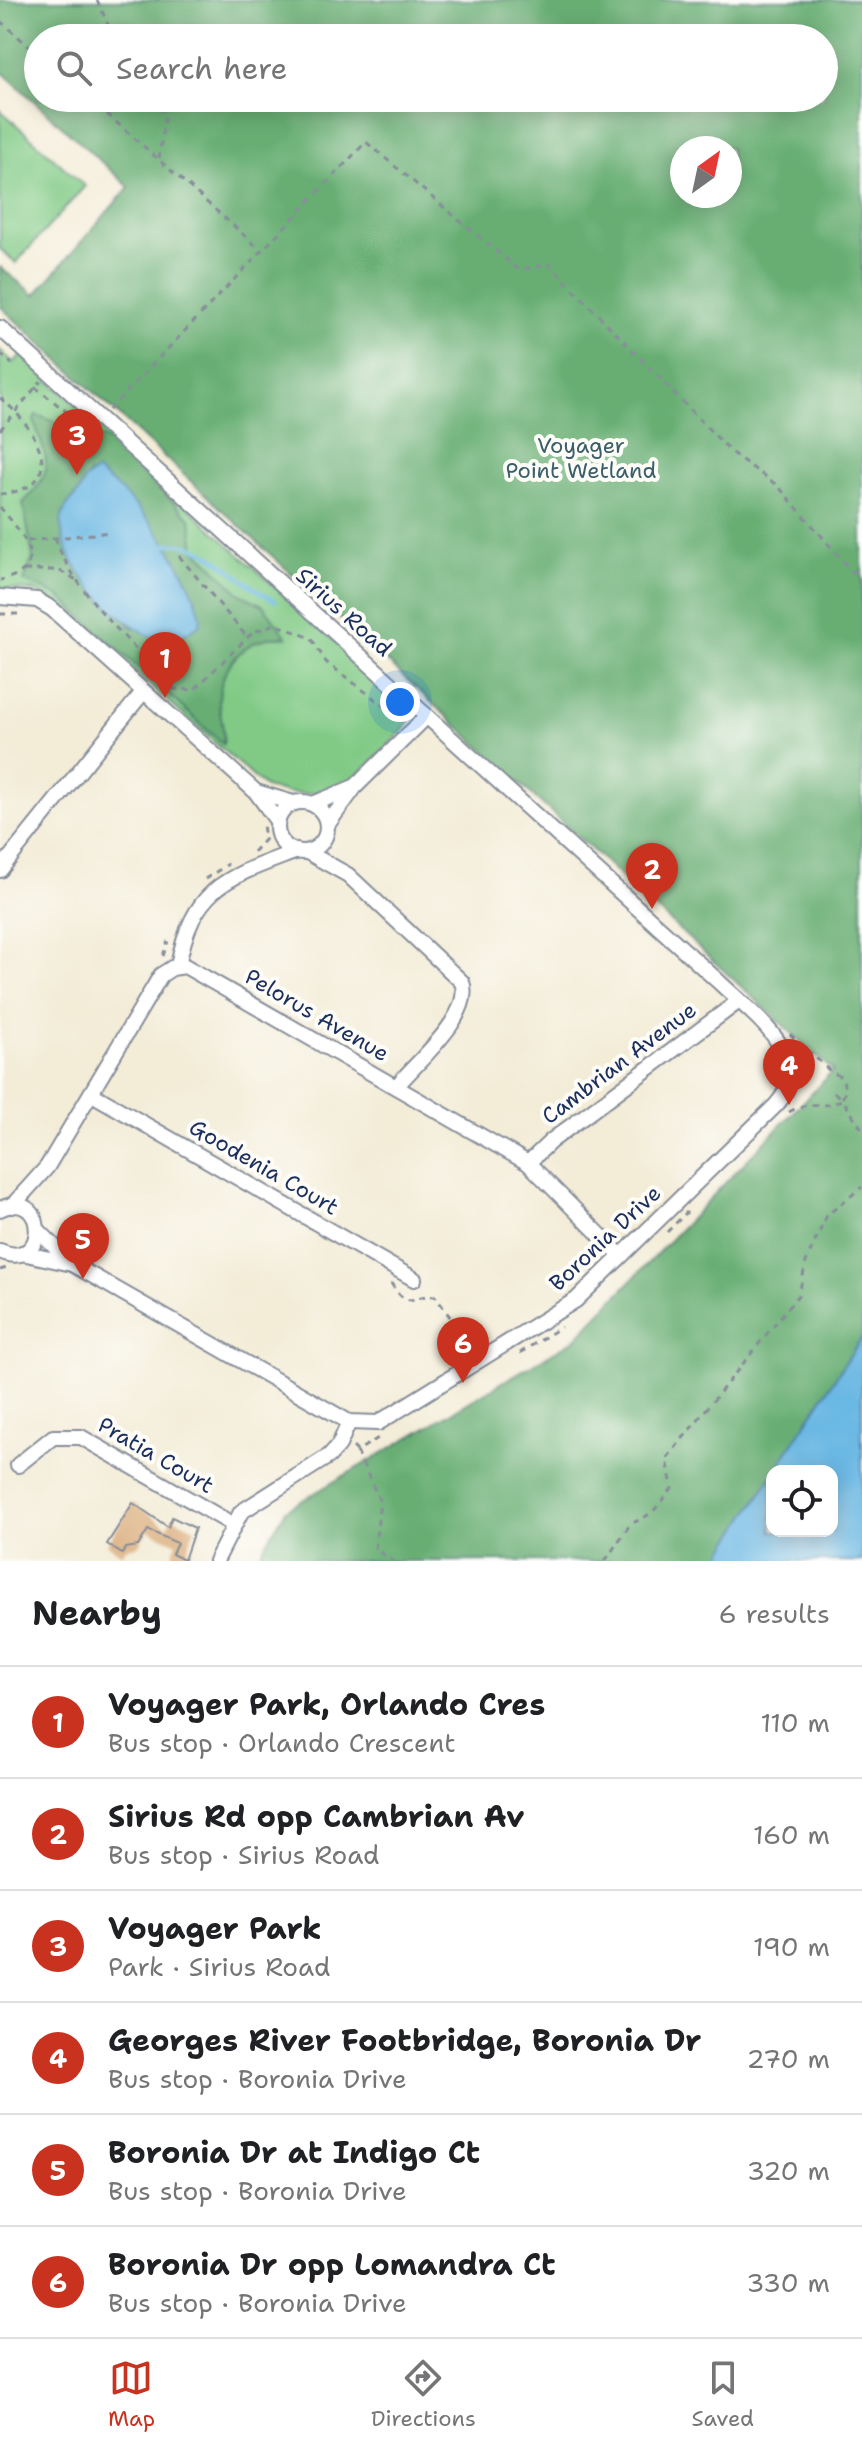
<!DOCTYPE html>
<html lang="en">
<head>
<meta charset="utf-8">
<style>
	body { margin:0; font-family:"Shantell Sans",sans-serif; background:#f2f2f2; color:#202124 }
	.controls { position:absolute; right:24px; bottom:24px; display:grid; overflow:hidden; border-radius:16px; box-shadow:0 4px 20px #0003 }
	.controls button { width:72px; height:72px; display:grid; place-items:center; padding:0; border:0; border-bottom:2px solid #e0e0e0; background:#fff; color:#202124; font:40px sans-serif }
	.compass { position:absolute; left:670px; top:136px; width:72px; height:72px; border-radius:50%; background:#fff; box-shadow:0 4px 20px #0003; rotate:33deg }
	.you { position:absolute; left:400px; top:702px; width:28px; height:28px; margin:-20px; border:6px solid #fff; border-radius:50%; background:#1a73e8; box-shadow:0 0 0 12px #1a73e833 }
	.badge { display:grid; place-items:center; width:52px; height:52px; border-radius:50%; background:#c8321e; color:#fff; font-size:26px; font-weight:700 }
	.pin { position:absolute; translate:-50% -66px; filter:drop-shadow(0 2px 4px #0008) }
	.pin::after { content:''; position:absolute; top:42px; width:28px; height:24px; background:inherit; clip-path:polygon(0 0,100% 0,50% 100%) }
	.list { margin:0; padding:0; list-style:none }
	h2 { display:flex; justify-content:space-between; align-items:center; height:104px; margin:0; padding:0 32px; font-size:34px }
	h2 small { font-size:26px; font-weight:400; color:#757577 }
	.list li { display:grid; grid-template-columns:52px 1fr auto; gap:24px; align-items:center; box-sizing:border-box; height:112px; padding:0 32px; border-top:2px solid #e0e0e0 }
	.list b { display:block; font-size:30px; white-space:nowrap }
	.list p { margin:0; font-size:26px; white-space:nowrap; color:#757577 }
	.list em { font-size:26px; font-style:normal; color:#757577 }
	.icon { flex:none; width:44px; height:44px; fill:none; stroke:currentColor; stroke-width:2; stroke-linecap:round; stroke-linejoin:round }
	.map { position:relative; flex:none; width:862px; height:1561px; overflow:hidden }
	.search { position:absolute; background:#fff; box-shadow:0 4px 20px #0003; left:24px; right:24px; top:24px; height:88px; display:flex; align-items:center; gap:20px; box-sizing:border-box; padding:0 28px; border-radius:44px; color:#757577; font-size:30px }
	.sheet { height:776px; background:#fff }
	nav { display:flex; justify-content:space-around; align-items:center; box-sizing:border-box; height:112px; border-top:2px solid #e0e0e0; background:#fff; font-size:22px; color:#757577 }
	nav a { display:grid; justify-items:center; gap:4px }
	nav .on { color:#c8321e }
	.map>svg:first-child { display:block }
	.green { fill:#81ca86; stroke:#4e7c72; stroke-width:2 }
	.forest { fill:#68ae73; stroke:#426e68; stroke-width:2; fill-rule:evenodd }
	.water { fill:#6ab8e4; stroke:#4274a1; stroke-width:2 }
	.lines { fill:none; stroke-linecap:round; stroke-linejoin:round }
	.stream { stroke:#6ab8e4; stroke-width:4 }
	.building { fill:#ddb385 }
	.lane-casing { stroke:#878e9a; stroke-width:11 }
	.street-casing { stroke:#878e9a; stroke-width:18 }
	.path { stroke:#878e9a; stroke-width:3; stroke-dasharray:6 6; stroke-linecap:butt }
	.lane { stroke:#fff; stroke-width:7 }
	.street { stroke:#fff; stroke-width:14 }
	.labels { text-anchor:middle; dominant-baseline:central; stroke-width:8; stroke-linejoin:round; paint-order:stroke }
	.park-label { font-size:22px; fill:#3a5e6a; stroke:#fdfcf7 }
	.street-label { font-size:22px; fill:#1b2f5e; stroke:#fdfcf7 }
</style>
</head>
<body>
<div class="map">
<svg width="862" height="1561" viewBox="0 0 862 1561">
	<rect width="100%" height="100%" fill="#fdfcf7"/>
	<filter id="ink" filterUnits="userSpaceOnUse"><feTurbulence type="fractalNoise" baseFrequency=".0125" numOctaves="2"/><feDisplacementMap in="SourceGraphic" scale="16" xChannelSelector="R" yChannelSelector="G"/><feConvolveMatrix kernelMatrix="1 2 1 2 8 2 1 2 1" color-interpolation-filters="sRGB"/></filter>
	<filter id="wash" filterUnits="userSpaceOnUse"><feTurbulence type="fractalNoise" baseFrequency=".006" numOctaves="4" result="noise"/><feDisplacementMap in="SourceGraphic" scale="32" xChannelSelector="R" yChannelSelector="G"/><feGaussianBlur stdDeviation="1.8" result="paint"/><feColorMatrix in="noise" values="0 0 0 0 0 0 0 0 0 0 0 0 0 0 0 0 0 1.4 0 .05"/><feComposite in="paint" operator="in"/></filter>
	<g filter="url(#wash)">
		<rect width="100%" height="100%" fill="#f3ecd7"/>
		<g class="green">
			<path d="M0,110L85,186L16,263L0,249Z"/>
			<path d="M0,350L14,363L21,355L398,699L407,712L408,725C362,772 336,810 265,787L54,601L34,591L0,588Z"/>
		</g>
		<g class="forest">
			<path d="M0,0H862V1337L717,1561H255L286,1510L574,1340L833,1071L0,306V267L35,295L129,187L0,70ZM38,38H824V98H38ZM682,148H730V196H682Z"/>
			<path d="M36,415L108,440L191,519L195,549L240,594L263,605L287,637C249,634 221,662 219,699C218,714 226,728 223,744L59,596L24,581L33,557L23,503C57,469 47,462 34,420ZM89,474L102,475L105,483L114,485L185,575L201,617L133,628L91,588L67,505L82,489Z"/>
		</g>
		<g class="water">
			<path d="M96,471C140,502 187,562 201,617L200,624L180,637L164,642C123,628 55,565 62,517C65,502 81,496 84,480Z"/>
			<path d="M862,1337V1561H717L772,1476V1531H832V1471H775Z"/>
		</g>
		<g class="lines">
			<path class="stream" d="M164,545C206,535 239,585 276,601"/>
		</g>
		<g id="blocks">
			<path class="building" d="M133,1503L168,1527L172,1517L195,1528L184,1560L172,1554L177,1543L148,1530L138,1546L126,1548L122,1554L107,1544Z"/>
		</g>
	</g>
	<g filter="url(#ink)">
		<use href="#blocks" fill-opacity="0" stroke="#878e9a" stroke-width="2"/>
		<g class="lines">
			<g class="lane-casing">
				<path id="lane" d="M84,427L95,414"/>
			</g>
			<g class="street-casing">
				<g id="street">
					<path d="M0,328L719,982C751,1013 818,1059 776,1105L576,1300L378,1423L349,1422L72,1264L22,1253"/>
					<path d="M0,597L37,600L52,609L256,792L277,821"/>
					<path d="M256,792L293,803"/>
					<circle cx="302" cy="827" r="25"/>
					<path d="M313,804L354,787"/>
					<path d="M327,825L355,787L426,717"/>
					<path d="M307,852L348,875L462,982C474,1015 417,1061 396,1087"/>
					<path d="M0,870L143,692"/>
					<path d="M178,966C193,885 229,877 297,851"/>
					<path d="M92,1094L414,1279"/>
					<path d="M528,1163L551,1141L739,1001"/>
					<path d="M12,1206L47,1167L161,975L172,968L185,966L528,1163L621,1256"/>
					<path d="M0,1209C48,1186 50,1273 0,1251"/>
					<path d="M38,1230L69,1261"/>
					<path d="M18,1465L53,1437H81L232,1524"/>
					<path d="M216,1561L241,1512L329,1456L339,1445L349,1422"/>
				</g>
			</g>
			<g class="path">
				<path d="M97,0L114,38"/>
				<path d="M0,21L38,54"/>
				<path d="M89,98L262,251"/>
				<path d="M152,98L165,114L159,158"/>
				<path d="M0,354L12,364"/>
				<path d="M35,387L76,419"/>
				<path d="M0,398C36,426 73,488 0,494"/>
				<path d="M109,410L366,142L519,270L549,264L732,453L778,486L862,583"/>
				<path d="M0,430L41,381"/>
				<path d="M0,507C20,531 55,569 0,580"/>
				<path d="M55,538C73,592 136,647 174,689L194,690L253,632L275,624L311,638L326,662L404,721"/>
				<path d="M28,541L111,532"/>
				<path d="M179,556L246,636"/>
				<path d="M24,570H58L77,580"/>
				<path d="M0,614H21"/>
				<path d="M253,852L265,839L263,825"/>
				<path d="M205,879L228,864"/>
				<path d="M163,956L168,941"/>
				<path d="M790,1034L830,1071L843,1078L845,1092L842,1099L862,1129"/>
				<path d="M789,1112C814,1097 824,1112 842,1099L831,1090"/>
				<path d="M667,1232L687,1212"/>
				<path d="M0,1270L10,1267"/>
				<path d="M391,1283C409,1313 414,1293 435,1296L473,1349"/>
				<path d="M520,1353L561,1327"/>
				<path d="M353,1447L357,1451L380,1437"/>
				<path d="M357,1452L380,1501L375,1549L393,1561"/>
				<path d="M605,1561L631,1523C651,1517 660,1505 672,1488L667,1458L799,1294L806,1262L827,1215L862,1187"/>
			</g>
			<use href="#lane" class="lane"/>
			<use href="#street" class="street"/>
		</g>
	</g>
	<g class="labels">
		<g class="park-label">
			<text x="581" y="445">Voyager<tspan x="581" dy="25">Point Wetland</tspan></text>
		</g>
		<g class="street-label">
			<text transform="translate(344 612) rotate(42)">Sirius Road</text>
			<text transform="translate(317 1015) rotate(30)">Pelorus Avenue</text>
			<text transform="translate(619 1063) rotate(-37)">Cambrian Avenue</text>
			<text transform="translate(264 1167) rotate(30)">Goodenia Court</text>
			<text transform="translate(605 1238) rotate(-43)">Boronia Drive</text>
			<text transform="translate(156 1455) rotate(30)">Pratia Court</text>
		</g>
	</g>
</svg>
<div class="controls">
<button><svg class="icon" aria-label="locate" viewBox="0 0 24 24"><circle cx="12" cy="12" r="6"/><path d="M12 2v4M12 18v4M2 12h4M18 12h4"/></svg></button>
</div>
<svg class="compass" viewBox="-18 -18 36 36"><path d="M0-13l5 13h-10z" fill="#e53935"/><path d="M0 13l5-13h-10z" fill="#757577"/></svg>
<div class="you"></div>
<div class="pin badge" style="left:165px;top:698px">1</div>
<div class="pin badge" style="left:652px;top:909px">2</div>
<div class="pin badge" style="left:77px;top:475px">3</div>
<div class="pin badge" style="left:789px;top:1105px">4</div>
<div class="pin badge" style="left:83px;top:1279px">5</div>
<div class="pin badge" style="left:463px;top:1383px">6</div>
<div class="search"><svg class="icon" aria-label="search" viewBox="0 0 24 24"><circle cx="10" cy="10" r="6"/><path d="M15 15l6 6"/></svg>Search here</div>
</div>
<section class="sheet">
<h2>Nearby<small>6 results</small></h2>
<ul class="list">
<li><span class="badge">1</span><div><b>Voyager Park, Orlando Cres</b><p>Bus stop · Orlando Crescent</p></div><em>110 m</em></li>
<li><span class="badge">2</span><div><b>Sirius Rd opp Cambrian Av</b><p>Bus stop · Sirius Road</p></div><em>160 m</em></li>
<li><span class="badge">3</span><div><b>Voyager Park</b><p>Park · Sirius Road</p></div><em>190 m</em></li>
<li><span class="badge">4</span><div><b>Georges River Footbridge, Boronia Dr</b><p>Bus stop · Boronia Drive</p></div><em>270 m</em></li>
<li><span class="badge">5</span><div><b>Boronia Dr at Indigo Ct</b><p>Bus stop · Boronia Drive</p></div><em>320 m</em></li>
<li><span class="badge">6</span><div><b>Boronia Dr opp Lomandra Ct</b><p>Bus stop · Boronia Drive</p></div><em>330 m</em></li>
</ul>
</section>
<nav>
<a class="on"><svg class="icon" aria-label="map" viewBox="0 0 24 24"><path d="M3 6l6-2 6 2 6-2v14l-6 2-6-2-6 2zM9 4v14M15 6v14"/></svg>Map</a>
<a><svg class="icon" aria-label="directions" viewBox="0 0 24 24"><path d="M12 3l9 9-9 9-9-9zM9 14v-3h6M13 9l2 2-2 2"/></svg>Directions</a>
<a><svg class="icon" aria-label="saved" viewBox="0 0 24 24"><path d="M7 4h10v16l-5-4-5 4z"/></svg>Saved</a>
</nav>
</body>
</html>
